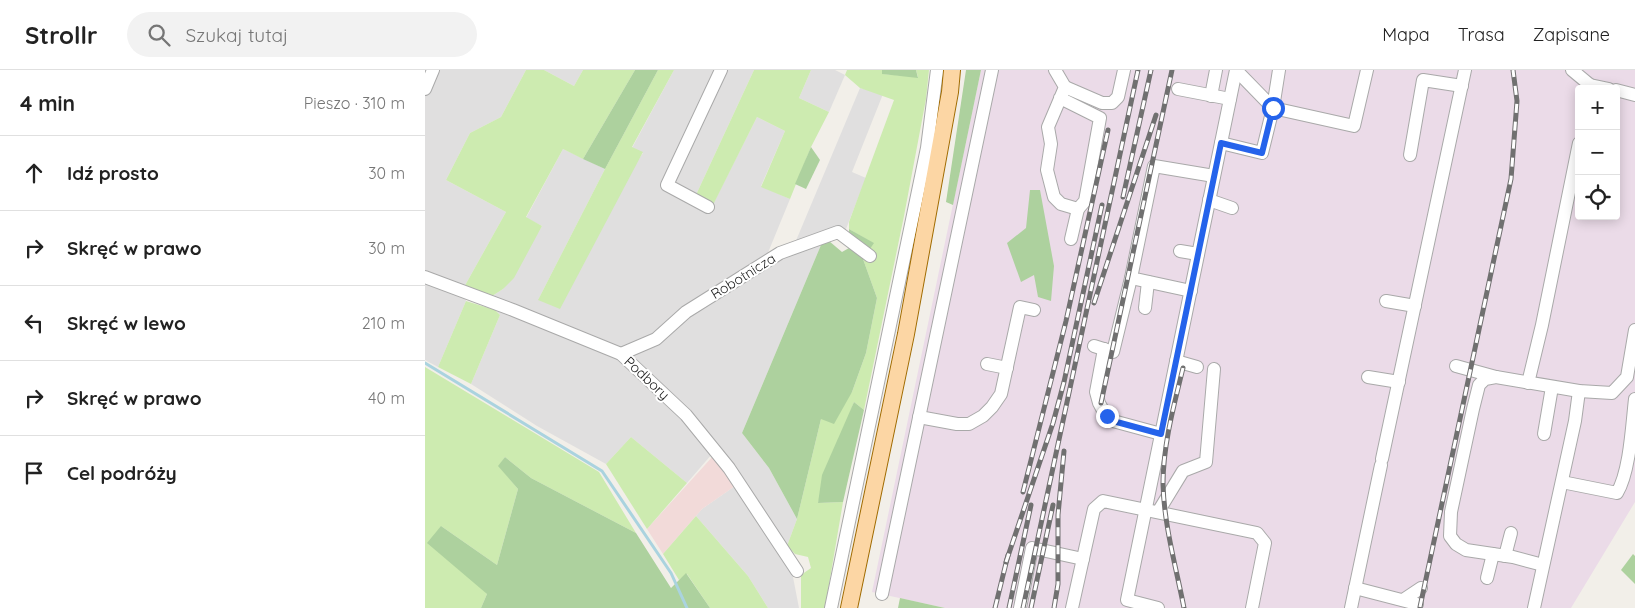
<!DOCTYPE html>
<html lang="pl">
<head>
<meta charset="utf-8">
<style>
	body { margin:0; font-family:Quicksand,sans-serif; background:#f2f2f2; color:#222 }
	.controls { position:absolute; right:15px; top:15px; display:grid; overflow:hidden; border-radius:5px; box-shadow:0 2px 12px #0003 }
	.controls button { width:45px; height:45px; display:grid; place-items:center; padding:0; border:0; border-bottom:1px solid #e0e0e0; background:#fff; color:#222; font:25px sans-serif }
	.stop { position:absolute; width:15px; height:15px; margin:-11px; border:4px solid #2563eb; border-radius:50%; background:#fff }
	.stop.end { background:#2563eb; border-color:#fff; box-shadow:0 1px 5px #0008 }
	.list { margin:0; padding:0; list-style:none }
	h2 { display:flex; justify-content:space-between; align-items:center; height:65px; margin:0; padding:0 20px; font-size:21px }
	h2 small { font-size:16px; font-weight:400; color:#767676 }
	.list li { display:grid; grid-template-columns:32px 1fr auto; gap:15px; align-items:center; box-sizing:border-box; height:75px; padding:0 20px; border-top:1px solid #e0e0e0 }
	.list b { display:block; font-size:19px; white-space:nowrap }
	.list em { font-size:16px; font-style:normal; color:#767676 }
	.icon { flex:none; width:28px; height:28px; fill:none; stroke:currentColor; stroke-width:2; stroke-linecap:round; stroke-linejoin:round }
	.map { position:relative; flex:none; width:1210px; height:538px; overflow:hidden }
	header { display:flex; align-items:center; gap:30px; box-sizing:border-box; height:70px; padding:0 25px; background:#fff; border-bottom:1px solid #e0e0e0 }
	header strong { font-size:24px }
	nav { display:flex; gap:28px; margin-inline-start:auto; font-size:18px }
	.search { width:350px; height:45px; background:#f2f2f2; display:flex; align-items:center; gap:12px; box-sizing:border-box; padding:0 18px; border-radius:28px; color:#767676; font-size:19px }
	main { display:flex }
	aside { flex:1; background:#fff }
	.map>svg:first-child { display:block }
	.residential { fill:#e0dfdf }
	.commercial { fill:#f2dad9 }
	.industrial { fill:#ebdbe8; fill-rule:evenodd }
	.grass { fill:#cdebb0 }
	.forest { fill:#add19e }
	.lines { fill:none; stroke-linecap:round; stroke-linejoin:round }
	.stream { stroke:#aad3df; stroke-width:3 }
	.minor-casing { stroke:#a9a9a9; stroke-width:14 }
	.major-casing { stroke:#a06b00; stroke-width:18 }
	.minor { stroke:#fff; stroke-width:12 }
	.major { stroke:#fcd6a4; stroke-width:16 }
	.rail-casing { stroke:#707070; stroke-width:5 }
	.rail { stroke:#fff; stroke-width:3; stroke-dasharray:9; stroke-linecap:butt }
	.route { stroke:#2563eb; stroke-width:6 }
	.labels { text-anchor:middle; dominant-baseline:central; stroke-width:4; stroke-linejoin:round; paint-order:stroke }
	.street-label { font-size:14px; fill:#222; stroke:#fff }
</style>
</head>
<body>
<header>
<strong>Strollr</strong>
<div class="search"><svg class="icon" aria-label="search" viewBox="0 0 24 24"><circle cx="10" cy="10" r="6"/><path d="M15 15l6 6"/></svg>Szukaj tutaj</div>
<nav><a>Mapa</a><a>Trasa</a><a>Zapisane</a></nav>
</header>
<main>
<aside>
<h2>4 min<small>Pieszo · 310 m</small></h2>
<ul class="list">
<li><svg class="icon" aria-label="ahead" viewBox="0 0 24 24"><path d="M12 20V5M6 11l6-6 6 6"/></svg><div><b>Idź prosto</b></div><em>30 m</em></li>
<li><svg class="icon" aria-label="right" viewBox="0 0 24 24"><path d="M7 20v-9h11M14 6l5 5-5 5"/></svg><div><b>Skręć w prawo</b></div><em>30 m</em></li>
<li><svg class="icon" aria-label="left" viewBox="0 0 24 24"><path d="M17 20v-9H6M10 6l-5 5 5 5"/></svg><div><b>Skręć w lewo</b></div><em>210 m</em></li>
<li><svg class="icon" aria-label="right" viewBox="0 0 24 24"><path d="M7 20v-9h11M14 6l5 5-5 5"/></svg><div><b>Skręć w prawo</b></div><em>40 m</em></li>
<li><svg class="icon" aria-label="arrive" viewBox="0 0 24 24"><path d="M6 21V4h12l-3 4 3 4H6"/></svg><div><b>Cel podróży</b></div></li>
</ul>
</aside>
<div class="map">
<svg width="1210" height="538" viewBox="0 0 1210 538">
	<rect width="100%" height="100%" fill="#f2efe9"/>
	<g class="residential">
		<path d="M0,0H101L76,47L45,63L21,110L81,142L38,219L41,231L13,297L0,290Z"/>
		<path d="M119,0H158L149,16Z"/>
		<path d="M249,0H329L270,127L287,136L332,47L360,61L336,116L365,129L340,190L370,173L435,18L458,24L427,102L441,108L419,164L396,175L317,363L344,398L372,449L362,476L374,538H343L323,506L271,446L277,439L310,416L287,384L262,413L206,367L181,394L112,356L46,314L75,245L70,240L61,237L64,228L78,219L117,156L101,148L138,79L180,99L113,230L218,83L207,78Z"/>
		<path d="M386,0H410L420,5L404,42L374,28Z"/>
	</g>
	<path class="commercial" d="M289,385L310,416L277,439L238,484L222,459Z"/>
	<path class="industrial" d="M556,0H1210V432L1146,538H520L447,522ZM1154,19H1191V146H1154Z"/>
	<g class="grass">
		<path d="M101,0H119L149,16L158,0H210L158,89L138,79L101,147L117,156L89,208L78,219L64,228L38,219L81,142L21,110L45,63L76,47Z"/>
		<path d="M233,0H249L207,77L218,82L135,239L113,230L180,99Z"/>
		<path d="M329,0H386L374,28L404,42L386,77L365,129L336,117L360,61L332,47L287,137L270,127Z"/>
		<path d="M422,0H457L458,4L493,7L491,0H504L501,29L479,146L439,340L429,332L393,433L418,432L400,538H376V505L386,498L383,487L370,484L362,476L372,449L396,349L427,322L441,283L452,228L438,189L448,173L424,159V152L469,30L435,18L420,5Z"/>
		<path d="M41,231L70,240L75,245L46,314L13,297Z"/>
		<path d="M0,297L174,402L211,463L106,408L80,387L74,396L93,419L72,495L16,456L62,524L56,538H0Z"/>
		<path d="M206,367L262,413L222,459L181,394Z"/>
		<path d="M271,446L323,506L343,538H285L262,504L254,510L238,484Z"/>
	</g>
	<g class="forest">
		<path d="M210,0H233L180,99L158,89Z"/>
		<path d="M457,0H491L493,8L457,4Z"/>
		<path d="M541,0H556L528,135L521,132Z"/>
		<path d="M386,77L395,90L381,119L370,114Z"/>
		<path d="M605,120H615L629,196L626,231L613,227L609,205L596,212L582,173L601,158Z"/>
		<path d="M424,159L449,173L438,189L452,228L441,283L427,322L409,354L396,349L372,449L344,398L317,363L396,175L404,171L417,182L424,178Z"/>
		<path d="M429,332L439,340L418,432L393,433L397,405Z"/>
		<path d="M80,387L106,408L211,463L246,518L261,503L285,538H56L62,524L2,473L16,456L72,495L93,419L73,396Z"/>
		<path d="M1208,484L1210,486V514L1196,500Z"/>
		<path d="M475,528L520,538H473Z"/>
	</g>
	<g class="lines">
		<path class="stream" d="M0,293L177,401L246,503L262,538"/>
		<g class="minor-casing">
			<g id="minor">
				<path d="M630,0L640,17L623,57L626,74L622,100L629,127L636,134L653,139L660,131L675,48L635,28"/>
				<path d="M811,0L848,38L854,0"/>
				<path d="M1147,0L1165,15L1164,19"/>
				<path d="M1165,15L1184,19"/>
				<path d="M640,17L677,33H687L693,27L699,0"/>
				<path d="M0,19L8,0"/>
				<path d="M753,19L805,29"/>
				<path d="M1191,20L1210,25"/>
				<path d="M786,26L791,0"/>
				<path d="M796,73L837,83L848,38L929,56L942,0"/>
				<path d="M985,85L998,10L1037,16"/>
				<path d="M784,130L807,138"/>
				<path d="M283,137L242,115L296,0"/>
				<path d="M646,169L653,139"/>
				<path d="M755,181L773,184"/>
				<path d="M0,207L88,240L196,284L261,345L304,398L372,501"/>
				<path d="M766,221L706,208L729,96L789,106"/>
				<path d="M961,231L990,236"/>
				<path d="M720,238L723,212"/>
				<path d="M669,276L688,282L706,208"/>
				<path d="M679,279L671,322L674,333L681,346L688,351L736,364"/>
				<path d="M196,284L231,269L261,242L355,183L413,162L445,186"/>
				<path d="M751,291L772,297"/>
				<path d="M562,294L582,298"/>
				<path d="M1031,296L1071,307"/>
				<path d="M943,307L974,312"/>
				<path d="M1103,313L1117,255L1154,73"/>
				<path d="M494,347L532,354H544L558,346L567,337L576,324L595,237L609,240"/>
				<path d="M1119,364L1127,317"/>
				<path d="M957,389L1040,0"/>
				<path d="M1137,412L1192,423C1205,401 1207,355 1210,329"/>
				<path d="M733,442L758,401L781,392L789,299"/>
				<path d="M1080,486L1086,463"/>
				<path d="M1118,495L1088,487L1041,480L1031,474L1025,466L1026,442L1048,339L1054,315L1060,309L1071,307L1154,321L1187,323L1202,307L1210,260"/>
				<path d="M1062,508L1068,484"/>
				<path d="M930,518L992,534"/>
				<path d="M457,524L567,0"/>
				<path d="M978,530L996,518"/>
				<path d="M406,538L502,78L512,0"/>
				<path d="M595,538L607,478L658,489"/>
				<path d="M647,538L669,439L678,431L832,463L840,473L827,538"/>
				<path d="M733,538L702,530L811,0"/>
				<path d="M926,538L956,395"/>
				<path d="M1109,538L1150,351L1154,321"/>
			</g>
		</g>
		<g class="major-casing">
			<path id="major" d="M424,538L481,264L525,22L527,0"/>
		</g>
		<use href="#minor" class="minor"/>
		<use href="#major" class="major"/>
		<g class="rail-casing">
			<g id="rail">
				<path d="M698,127L726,0"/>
				<path d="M669,233L731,45"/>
				<path d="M758,298C749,335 738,375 738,414C739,455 751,497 759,538"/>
				<path d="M676,333L747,0"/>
				<path d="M598,422L641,251L683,60"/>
				<path d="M581,492L628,353L639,312L677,135"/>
				<path d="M995,537L1086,109L1092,31L1088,0"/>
				<path d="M570,538L583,485"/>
				<path d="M584,538L606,435"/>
				<path d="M598,538L713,0"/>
				<path d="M606,538L628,435"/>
				<path d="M629,538L633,514V445L639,381"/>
			</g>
		</g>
		<use href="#rail" class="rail"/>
	</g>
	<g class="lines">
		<path class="route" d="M682,346L688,351L736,364L796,73L837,83L848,38"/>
	</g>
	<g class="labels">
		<g class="street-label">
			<text transform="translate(318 206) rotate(-32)">Robotnicza</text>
			<text transform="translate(222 308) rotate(43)">Podbory</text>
		</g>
	</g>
</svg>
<div class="controls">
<button>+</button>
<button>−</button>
<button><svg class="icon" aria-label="locate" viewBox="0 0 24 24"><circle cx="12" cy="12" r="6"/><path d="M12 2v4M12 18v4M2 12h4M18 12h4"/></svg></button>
</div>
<div class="stop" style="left:848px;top:38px"></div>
<div class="stop end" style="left:682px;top:346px"></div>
</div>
</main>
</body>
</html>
